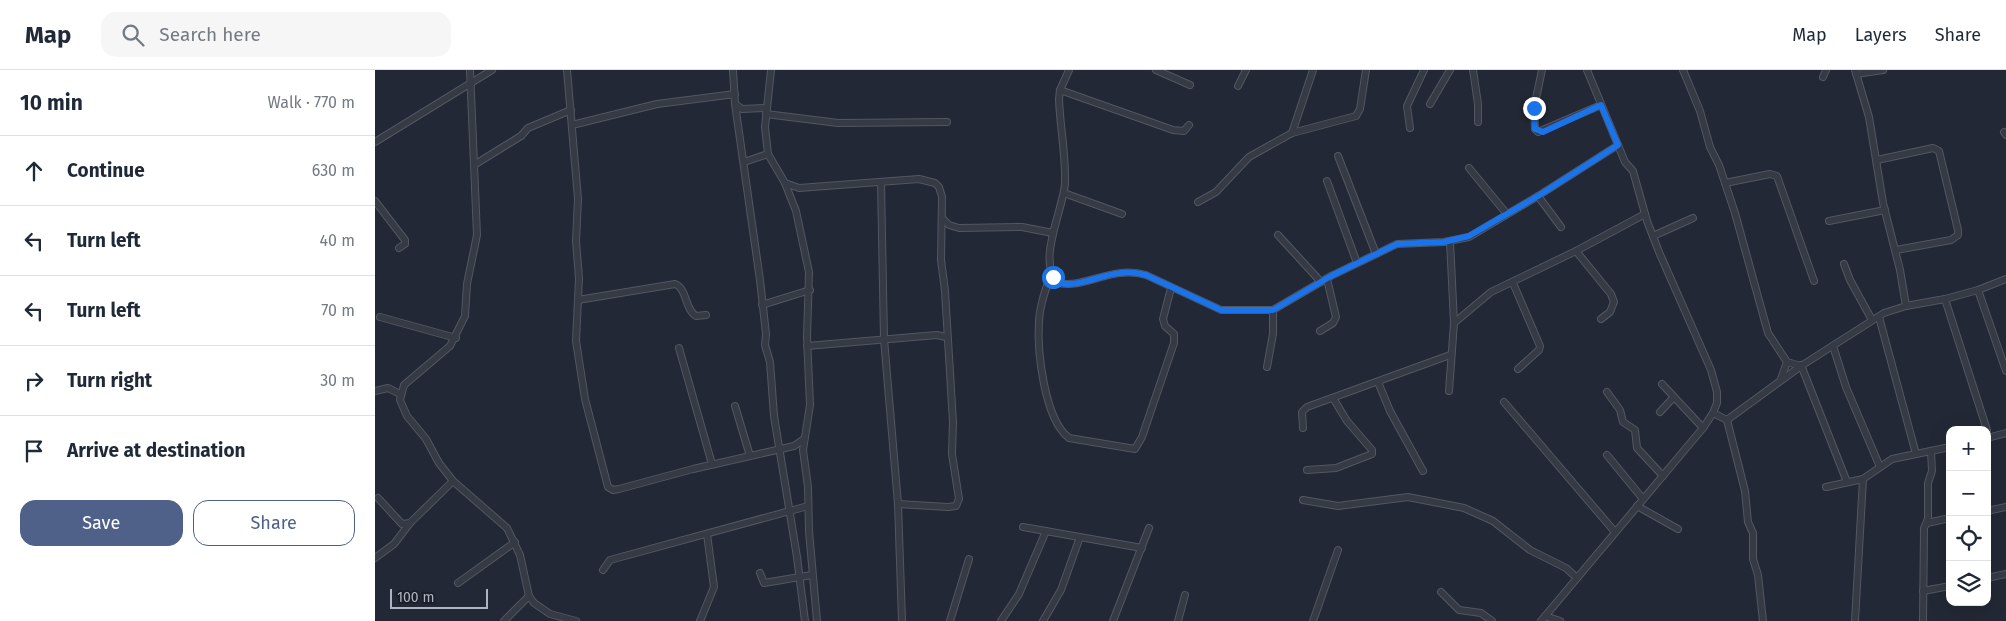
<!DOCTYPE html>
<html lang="en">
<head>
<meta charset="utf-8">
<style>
	body { margin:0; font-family:"Fira Sans",sans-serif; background:#f6f6f7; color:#1f2937 }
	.controls { position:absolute; right:15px; bottom:15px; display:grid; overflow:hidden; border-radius:10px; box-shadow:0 5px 20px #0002 }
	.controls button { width:45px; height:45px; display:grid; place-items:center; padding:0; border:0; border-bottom:1px solid #e0e1e3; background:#fff; color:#1f2937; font:25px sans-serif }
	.scale { position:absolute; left:15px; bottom:12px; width:98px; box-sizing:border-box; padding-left:5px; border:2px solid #afb4c2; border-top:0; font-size:14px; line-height:18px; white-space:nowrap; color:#afb4c2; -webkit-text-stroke:4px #1b1f2a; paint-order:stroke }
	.stop { position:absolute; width:15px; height:15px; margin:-11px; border:4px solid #1a73e8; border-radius:50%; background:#fff }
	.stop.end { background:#1a73e8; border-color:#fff; box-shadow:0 1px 5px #0008 }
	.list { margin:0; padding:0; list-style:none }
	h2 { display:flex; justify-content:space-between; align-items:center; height:65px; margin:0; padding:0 20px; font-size:21px }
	h2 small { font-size:16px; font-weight:400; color:#747a83 }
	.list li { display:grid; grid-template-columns:32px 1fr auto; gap:15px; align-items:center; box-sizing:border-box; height:70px; padding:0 20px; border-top:1px solid #e0e1e3 }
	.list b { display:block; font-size:19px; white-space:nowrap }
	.list em { font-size:16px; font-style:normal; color:#747a83 }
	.actions { display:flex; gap:10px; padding:15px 20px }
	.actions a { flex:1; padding:11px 0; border:1px solid #4f6188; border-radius:15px; text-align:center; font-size:18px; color:#4f6188 }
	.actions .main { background:#4f6188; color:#fff }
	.icon { flex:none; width:28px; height:28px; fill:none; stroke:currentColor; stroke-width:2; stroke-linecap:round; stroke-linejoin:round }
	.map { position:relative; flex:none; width:1631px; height:551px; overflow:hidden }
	header { display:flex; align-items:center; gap:30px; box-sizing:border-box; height:70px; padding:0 25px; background:#fff; border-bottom:1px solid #e0e1e3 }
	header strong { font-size:24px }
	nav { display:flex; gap:28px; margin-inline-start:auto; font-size:18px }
	.search { width:350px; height:45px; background:#f6f6f7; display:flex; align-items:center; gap:12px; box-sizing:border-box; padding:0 18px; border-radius:15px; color:#747a83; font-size:19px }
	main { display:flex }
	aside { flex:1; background:#fff }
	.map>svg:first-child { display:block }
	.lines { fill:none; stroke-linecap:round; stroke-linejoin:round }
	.minor-casing { stroke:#525763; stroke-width:8 }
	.minor { stroke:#353a45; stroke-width:6 }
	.route { stroke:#1a73e8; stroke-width:6 }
</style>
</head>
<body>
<header>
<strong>Map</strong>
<div class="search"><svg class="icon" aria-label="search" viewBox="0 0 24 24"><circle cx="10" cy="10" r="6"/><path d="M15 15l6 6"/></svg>Search here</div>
<nav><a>Map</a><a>Layers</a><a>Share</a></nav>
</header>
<main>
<aside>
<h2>10 min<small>Walk · 770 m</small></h2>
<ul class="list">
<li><svg class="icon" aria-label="ahead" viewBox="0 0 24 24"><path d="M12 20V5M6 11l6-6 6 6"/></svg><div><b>Continue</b></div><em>630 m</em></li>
<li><svg class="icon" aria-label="left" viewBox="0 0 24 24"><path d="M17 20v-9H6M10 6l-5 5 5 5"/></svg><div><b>Turn left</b></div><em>40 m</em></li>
<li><svg class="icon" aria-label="left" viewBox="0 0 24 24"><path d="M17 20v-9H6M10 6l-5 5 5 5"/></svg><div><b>Turn left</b></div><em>70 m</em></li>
<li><svg class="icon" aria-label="right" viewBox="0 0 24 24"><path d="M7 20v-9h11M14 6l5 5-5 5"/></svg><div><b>Turn right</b></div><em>30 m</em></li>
<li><svg class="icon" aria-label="arrive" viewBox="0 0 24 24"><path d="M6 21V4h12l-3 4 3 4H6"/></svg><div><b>Arrive at destination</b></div></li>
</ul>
<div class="actions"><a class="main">Save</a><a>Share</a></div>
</aside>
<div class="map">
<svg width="1631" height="551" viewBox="0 0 1631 551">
	<rect width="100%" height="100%" fill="#222835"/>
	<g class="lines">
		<g class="minor-casing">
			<g id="minor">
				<path d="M95,0L102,165L92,214L90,246L75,276L29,315L25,330L32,346L51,369L64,393L78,411L132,458L145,485L154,526L159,533L175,544L201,551"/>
				<path d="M192,0L203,129L201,171L204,208L201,271L210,329L233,417L238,420L244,419L318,399L419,376L429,369"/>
				<path d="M358,0L360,34L385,210L391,264L390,275L395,292L399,346L422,487L430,551"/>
				<path d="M396,0L390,57L393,84L410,113L421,141L434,202L432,267L435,335L428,380L433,417L434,461L442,551"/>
				<path d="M694,0L685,20L684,29C685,57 691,85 690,113C689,138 660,194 684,213C710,219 737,195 771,205L846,240H898L956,206L1022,174L1069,172L1094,167L1163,126L1243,75"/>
				<path d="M781,0L815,15"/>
				<path d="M1098,0L1103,34V52"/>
				<path d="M1167,0L1159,38L1160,59L1163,62L1226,35"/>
				<path d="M1308,0L1325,41L1335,77L1344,95L1360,143L1393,263L1412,292L1426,296"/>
				<path d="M1480,0L1494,47L1508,133L1525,200L1531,236"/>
				<path d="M1481,4L1508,0"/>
				<path d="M1448,7L1451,0"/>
				<path d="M863,16L871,0"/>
				<path d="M685,20L798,60L809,61L814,55"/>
				<path d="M360,34L367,39L392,38"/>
				<path d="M1055,34L1075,0"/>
				<path d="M391,44L463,53L572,52"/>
				<path d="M197,55L282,34L360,24"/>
				<path d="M1035,58L1032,36L1049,0"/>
				<path d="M1629,62L1631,65"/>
				<path d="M917,63L938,0"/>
				<path d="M0,72L117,0"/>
				<path d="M963,86L1001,184"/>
				<path d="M1502,90L1558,78L1564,81L1583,160V165L1576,170L1521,180"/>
				<path d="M369,92L393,84"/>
				<path d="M99,95L146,66L153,58L196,40"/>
				<path d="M1094,98L1131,143"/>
				<path d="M952,111L982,193"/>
				<path d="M506,112L509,269L523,434L527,551"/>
				<path d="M410,113L424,118L544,109L560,113L564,117L567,127L566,190L570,221L578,352L577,384L584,429L581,436L573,437L523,434"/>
				<path d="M1350,113L1395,104L1402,106L1439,211"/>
				<path d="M689,123L747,144"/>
				<path d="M1163,126L1186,157"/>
				<path d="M0,131L30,170V174L24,178"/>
				<path d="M823,132L841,122L874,87L917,63L981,46L985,39L991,0"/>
				<path d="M568,149L574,155L584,158L647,157L678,163"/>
				<path d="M1454,151L1510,140"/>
				<path d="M903,165L946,212"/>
				<path d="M1278,166L1318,148"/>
				<path d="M1201,181L1236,224L1239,232L1235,242L1226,249"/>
				<path d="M1469,194L1475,210L1497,250"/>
				<path d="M677,202C671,218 665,234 664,251C662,280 669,349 694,368L760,379L767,367L799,273V264L790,256L788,249L796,218"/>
				<path d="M1138,213L1165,276L1164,280L1143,299"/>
				<path d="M1603,220L1631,301"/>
				<path d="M1570,229L1612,360"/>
				<path d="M203,230L300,214C312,218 310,240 321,246L331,245"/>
				<path d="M387,235L435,220"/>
				<path d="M5,247L81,268"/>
				<path d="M1504,247L1541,384"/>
				<path d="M1079,253L1116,222L1201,181L1270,144"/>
				<path d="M945,261L958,253L961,247L952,209"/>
				<path d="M432,276L562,265L571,267"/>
				<path d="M1458,276L1471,317L1505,397"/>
				<path d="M304,278L337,394"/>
				<path d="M1426,295L1472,412"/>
				<path d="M892,297L898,264V240"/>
				<path d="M1406,309L1412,292"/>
				<path d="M1003,312L1015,341L1048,401"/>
				<path d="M1287,314L1328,358"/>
				<path d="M0,321L13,318L25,324"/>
				<path d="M1074,321L1079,253L1075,171"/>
				<path d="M1232,322L1245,340L1248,352L1260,360L1262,378L1288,406"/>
				<path d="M1129,332L1240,462"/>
				<path d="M360,336L375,386"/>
				<path d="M1285,342L1298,328"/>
				<path d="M1338,343L1352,350L1370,421L1373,452L1378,463V489L1383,505L1388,551"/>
				<path d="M1352,350L1426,296L1509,243L1531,236L1570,229L1603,220L1631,209"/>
				<path d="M928,358L927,342L932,337L1075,285"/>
				<path d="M1612,368L1631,363"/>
				<path d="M1232,385L1268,429"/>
				<path d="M932,400L961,398L997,384V380L972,351L958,328"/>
				<path d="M1451,417L1488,409L1517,389L1575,377"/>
				<path d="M3,428L27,454L35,453L78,411"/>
				<path d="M928,430L963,436L1033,427L1089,438L1118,451L1155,480L1191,498L1202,508"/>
				<path d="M1262,436L1303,459"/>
				<path d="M1612,441L1631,437"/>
				<path d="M1552,453L1575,448"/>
				<path d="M648,457L767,478"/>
				<path d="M0,488L19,474L35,453"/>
				<path d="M228,500L235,490L433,436"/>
				<path d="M385,503L389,513L437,505"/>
				<path d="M1612,508L1631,504"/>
				<path d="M83,513L140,472"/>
				<path d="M1548,521L1575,516"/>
				<path d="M1066,522L1084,540L1106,543L1117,551"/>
				<path d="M1170,546L1185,551"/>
				<path d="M129,551L154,526"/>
				<path d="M325,551L339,517L332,464"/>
				<path d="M575,551L594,489"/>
				<path d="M626,551L644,524L671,461"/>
				<path d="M668,551L686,520L705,467"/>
				<path d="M738,551L774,458"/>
				<path d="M803,551L810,525"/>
				<path d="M938,551L963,480"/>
				<path d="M1166,551L1328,358L1338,343L1342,333V322L1336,300L1284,182L1272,151L1258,101L1250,92L1212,0"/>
				<path d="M1480,551L1488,409"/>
				<path d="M1548,551L1549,458L1553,449V413L1557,401L1556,381"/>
			</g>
		</g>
		<use href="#minor" class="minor"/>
	</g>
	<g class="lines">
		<path class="route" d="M678,207L684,213C711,219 736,195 771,205L846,240H898L956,206L1022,174L1069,172L1094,166L1163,126L1243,75L1226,35L1168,62L1160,59L1159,38"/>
	</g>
</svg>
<div class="controls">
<button>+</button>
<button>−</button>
<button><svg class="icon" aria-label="locate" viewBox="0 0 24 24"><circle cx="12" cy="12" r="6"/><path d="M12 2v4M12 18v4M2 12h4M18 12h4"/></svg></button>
<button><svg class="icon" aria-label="layers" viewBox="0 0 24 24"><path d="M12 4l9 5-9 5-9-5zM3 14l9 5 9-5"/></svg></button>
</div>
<div class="scale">100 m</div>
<div class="stop" style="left:678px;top:207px"></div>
<div class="stop end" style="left:1159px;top:38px"></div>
</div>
</main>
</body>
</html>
